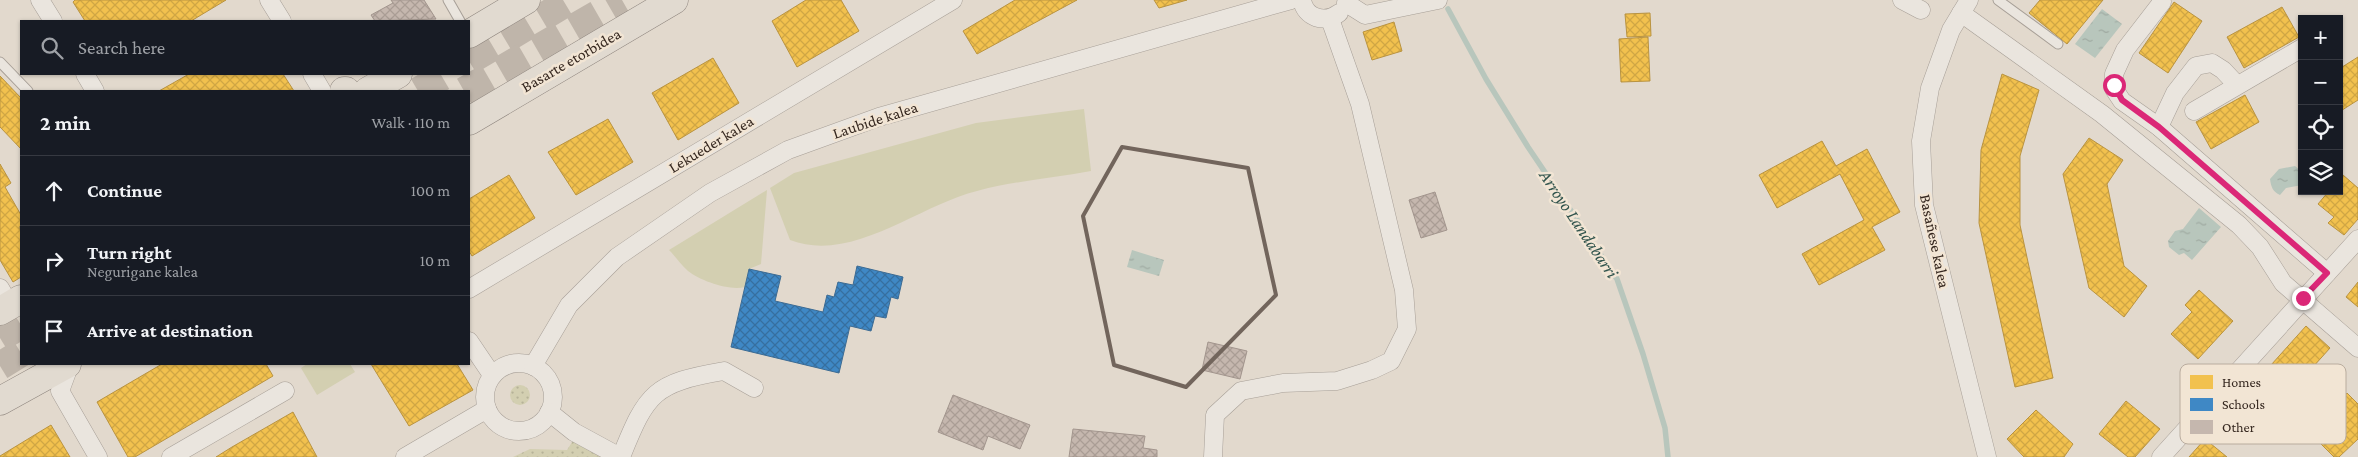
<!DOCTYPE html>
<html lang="en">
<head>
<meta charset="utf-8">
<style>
	body { margin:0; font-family:"Crimson Pro",serif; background:#242831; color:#f1f3f6 }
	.controls { position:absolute; right:15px; top:15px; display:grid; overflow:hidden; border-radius:0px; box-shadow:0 1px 4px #0004 }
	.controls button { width:45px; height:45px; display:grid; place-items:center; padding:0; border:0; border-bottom:1px solid #363941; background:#171b24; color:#f1f3f6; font:25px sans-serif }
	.stop { position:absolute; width:15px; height:15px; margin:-11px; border:4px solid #db2777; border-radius:50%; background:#fff }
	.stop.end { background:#db2777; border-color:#fff; box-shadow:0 1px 5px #0008 }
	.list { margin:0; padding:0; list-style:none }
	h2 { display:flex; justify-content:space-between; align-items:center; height:65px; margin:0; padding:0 20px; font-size:21px }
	h2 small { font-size:16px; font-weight:400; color:#9ea1a6 }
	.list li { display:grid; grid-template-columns:32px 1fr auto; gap:15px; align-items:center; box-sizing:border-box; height:70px; padding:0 20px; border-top:1px solid #363941 }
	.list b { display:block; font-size:19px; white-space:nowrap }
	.list p { margin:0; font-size:16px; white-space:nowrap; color:#9ea1a6 }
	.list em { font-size:16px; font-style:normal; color:#9ea1a6 }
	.icon { flex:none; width:28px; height:28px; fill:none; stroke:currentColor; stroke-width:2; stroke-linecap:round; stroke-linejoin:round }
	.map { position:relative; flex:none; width:2358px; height:457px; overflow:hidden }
	.search { position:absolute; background:#171b24; box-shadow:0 1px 4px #0004; left:20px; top:20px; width:450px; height:55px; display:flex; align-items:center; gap:12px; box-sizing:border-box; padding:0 18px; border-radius:0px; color:#9ea1a6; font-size:19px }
	.panel { position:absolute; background:#171b24; box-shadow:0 1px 4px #0004; left:20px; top:90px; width:450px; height:275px; border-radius:0px }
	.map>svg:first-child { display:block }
	.grass { fill:url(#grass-dots) }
	.park { fill:#d3cfb1 }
	.water { fill:url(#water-ripples) }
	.homes { fill:url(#homes-cross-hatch); stroke:#b99340 }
	.schools { fill:url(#schools-cross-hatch); stroke:#3c6b93 }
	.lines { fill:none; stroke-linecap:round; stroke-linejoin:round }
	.stream { stroke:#b8c6bc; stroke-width:5.5 }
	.building { fill:url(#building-cross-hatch); stroke:#a2958d }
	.highway-tunnel { stroke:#bfb5aa; stroke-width:28; stroke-dasharray:28 14; stroke-linecap:butt }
	.lane-casing { stroke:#a79f97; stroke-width:11 }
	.street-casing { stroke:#a79f97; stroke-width:19 }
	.primary-casing { stroke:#8d847d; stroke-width:29 }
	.lane { stroke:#eae5de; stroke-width:9 }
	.street { stroke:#eae5de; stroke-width:18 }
	.primary { stroke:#e1dad0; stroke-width:28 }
	.route { stroke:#db2777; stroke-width:6 }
	.marked { fill:none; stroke:#72655c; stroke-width:4; stroke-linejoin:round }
	.labels { text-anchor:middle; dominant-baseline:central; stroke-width:5; stroke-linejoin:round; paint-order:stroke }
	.street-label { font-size:16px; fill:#35271f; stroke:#f2e5d4 }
	.water-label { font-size:18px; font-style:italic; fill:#30534c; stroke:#f2e5d4 }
	.key { fill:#f2e5d4; stroke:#b9ac9e; stroke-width:1 }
	.key-label { font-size:14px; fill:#35271f }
</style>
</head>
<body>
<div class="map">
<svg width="2358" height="457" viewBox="0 0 2358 457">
	<defs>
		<pattern id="grass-dots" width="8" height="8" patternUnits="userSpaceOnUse" patternTransform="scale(1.25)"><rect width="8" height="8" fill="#d3cfb1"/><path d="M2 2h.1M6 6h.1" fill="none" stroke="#b6b298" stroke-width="1.8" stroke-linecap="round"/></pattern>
		<pattern id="water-ripples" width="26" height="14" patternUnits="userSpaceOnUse" patternTransform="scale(1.25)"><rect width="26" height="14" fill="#b8c6bc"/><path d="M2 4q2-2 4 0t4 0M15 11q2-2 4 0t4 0" fill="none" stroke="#9faaa1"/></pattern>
		<pattern id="homes-cross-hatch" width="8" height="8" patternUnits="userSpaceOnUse" patternTransform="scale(1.25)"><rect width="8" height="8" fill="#f2c14e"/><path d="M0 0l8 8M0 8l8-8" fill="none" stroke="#d0a644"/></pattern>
		<pattern id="schools-cross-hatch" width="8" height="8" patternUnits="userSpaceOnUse" patternTransform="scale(1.25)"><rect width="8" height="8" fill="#3f88c5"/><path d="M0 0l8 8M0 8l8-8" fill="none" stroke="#366f9f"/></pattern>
		<pattern id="building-cross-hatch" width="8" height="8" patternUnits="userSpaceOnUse" patternTransform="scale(1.25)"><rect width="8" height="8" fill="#c5b7ae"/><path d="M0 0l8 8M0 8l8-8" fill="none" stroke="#aa9d95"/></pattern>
	</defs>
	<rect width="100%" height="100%" fill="#e2d9cd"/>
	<g class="grass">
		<circle cx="520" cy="395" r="10"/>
		<path d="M574,439L613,457H513L530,449L567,450Z"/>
	</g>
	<g class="park">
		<path d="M1084,109L1091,171C1053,178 1014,181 977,191C919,205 852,264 790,240L770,188L794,173L976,123Z"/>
		<path d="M767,190L761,264L749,269L745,287C729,291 701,281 688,271C681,265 675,256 669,250Z"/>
		<path d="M307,364H350L355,372L317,395L301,368Z"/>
	</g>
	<g class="water">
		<path d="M2102,9L2122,24L2095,58L2075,44Z"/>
		<path d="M2295,166L2302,172V185L2286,188L2280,195C2273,192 2271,187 2270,179L2279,169Z"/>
		<path d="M2199,208L2221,227L2192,260L2184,253L2179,255L2169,247L2168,241L2175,231L2183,229Z"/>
		<path d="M1132,250L1164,260L1159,276L1127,267Z"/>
	</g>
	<g class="homes">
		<path d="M75,0H226L191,21H85L73,2Z"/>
		<path d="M806,0H841L859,31L797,67L772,21Z"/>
		<path d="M1015,0H1077L977,54L963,31Z"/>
		<path d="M1154,0H1187L1159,8Z"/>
		<path d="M2040,0H2103L2067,44L2029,13Z"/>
		<path d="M2174,2L2202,21L2168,73L2139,53Z"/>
		<path d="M2282,7L2299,37L2244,68L2227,37Z"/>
		<path d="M1650,13L1651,36L1627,37L1625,14Z"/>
		<path d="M1394,22L1402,51L1372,60L1363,32Z"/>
		<path d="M1648,37L1650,81L1621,82L1619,39Z"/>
		<path d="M2358,57V100L2339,112V69Z"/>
		<path d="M713,58L739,103L678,140L652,93Z"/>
		<path d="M189,74H283L294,91H159Z"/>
		<path d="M2002,74L2039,90L2020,156V225L2053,378L2015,387L1979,223L1981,150Z"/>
		<path d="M0,76L21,98V149L0,127Z"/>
		<path d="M2245,95L2259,122L2211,149L2196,122Z"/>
		<path d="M608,119L633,162L576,195L548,152Z"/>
		<path d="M2089,138L2123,160L2107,184L2124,266L2147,286L2124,317L2089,288L2063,174Z"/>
		<path d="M1822,141L1836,166L1867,149L1900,212L1872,227L1885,250L1819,285L1802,254L1864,220L1840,174L1777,208L1759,175Z"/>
		<path d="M0,164L11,183L5,187L21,215V226L19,227L21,231V277L13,282L0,260Z"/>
		<path d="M509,175L535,218L472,256L469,251V199Z"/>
		<path d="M2343,175L2358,188V219L2344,235L2328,223L2334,217L2318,204L2329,191H2339V179Z"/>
		<path d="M2358,282V307L2346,297Z"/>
		<path d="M2199,290L2233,321L2198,359L2171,334L2192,312L2185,305Z"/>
		<path d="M2306,326L2330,348L2295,387L2271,365Z"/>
		<path d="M162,364H266L273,376L135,457H128L97,402Z"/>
		<path d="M371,364H457L473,390L409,426Z"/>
		<path d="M2347,393L2358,404V439L2339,457H2334L2308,431Z"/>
		<path d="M2126,401L2160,429L2135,457H2128L2099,434Z"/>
		<path d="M2036,410L2073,444L2064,457H2024L2007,439Z"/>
		<path d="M293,412L317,457H216L232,447Z"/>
		<path d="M51,425L70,457H0V456Z"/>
		<path d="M2205,439L2227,457H2189Z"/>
	</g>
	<path class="schools" d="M857,266L903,277L898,299L891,297L886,318L875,316L871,331L850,326L839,373L731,347L749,269L781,276L775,301L823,312L827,295L834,297L838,282L853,285Z"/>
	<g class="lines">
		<path class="stream" d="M1448,9L1486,79L1528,147L1617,279L1643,354L1665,428L1668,457"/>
	</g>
	<g class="building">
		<path d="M391,0H424L436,19L375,21L371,15L393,3Z"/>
		<path d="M1435,192L1447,230L1421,238L1409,200Z"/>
		<path d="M1208,342L1247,351L1240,379L1202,370Z"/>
		<path d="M953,395L1030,425L1020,449L988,436L983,450L938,432Z"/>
		<path d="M1073,429L1145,436L1143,448L1157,450V457H1069Z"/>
	</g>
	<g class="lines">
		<g class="highway-tunnel">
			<path d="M469,61L571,0"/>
			<path d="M418,91L447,74"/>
			<path d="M464,91L622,0"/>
			<path d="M0,338L21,325"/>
			<path d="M0,366L21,353"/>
		</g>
		<g class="lane-casing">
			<g id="lane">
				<path d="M448,0L460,21"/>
				<path d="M1998,0L2058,44"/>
				<path d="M0,62L28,91"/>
			</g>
		</g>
		<g class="street-casing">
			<g id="street">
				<path d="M40,0L53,21"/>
				<path d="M269,0L282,21"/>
				<path d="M1302,0C1305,18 1325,24 1339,13"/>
				<path d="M1902,0L1921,10"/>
				<path d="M1969,0L1951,30L1930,88L1921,141L1924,205L1987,457"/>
				<path d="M2162,2L2125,50L2114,74V89L2122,101L2159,127L2327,273"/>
				<path d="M1346,3L1365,15L1438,0"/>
				<path d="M1961,13L2102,114L2239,225L2260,247L2283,283L2358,348"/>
				<path d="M85,74L95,91"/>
				<path d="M312,74L322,91"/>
				<path d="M2194,111L2302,48"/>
				<path d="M2159,127L2175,93L2196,66L2212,63L2223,70L2237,85"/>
				<path d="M0,288L10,305"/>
				<path d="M469,289L953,0"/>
				<path d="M469,341L492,375"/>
				<circle cx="519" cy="397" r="34"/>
				<path d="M70,364L60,391L98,457"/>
				<path d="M533,366L569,305L617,257L710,193L788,150L879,117L1291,0"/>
				<path d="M549,412L574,432L620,457"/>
				<path d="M171,457L285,391"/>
				<path d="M405,457L487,409"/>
				<path d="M621,457C647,392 654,383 724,371L754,388"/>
				<path d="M1213,457L1215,415L1241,391L1283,383L1337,381L1372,370L1391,361L1407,329L1404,290L1360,104L1330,19"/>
				<path d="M2161,457L2358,239"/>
			</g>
		</g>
		<g class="primary-casing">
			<g id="primary">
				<path d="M469,34L526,0"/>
				<path d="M344,91H346"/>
				<path d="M368,91L398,74"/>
				<path d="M469,121L674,0"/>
				<path d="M0,311L21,299"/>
				<path d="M0,401L67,364"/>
			</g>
		</g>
		<use href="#lane" class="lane"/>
		<use href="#street" class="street"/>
		<use href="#primary" class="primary"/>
	</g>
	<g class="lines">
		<path class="route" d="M2114,85L2122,100L2159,127L2327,273L2303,298"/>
	</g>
	<path class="marked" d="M1122,147L1248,168L1276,295L1186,387L1114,365L1083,216Z"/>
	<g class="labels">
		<g class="street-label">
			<text transform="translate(571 60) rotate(-30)">Basarte etorbidea</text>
			<text transform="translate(875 120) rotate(-18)">Laubide kalea</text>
			<text transform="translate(711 144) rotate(-31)">Lekueder kalea</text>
			<text transform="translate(1935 241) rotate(78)">Basañese kalea</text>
		</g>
		<g class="water-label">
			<text transform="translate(1579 224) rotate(56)">Arroyo Landabarri</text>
		</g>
	</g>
	<rect x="2180" y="364" width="166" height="80" rx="8" class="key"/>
	<rect x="2190" y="375" width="23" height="14" fill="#f2c14e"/>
	<rect x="2190" y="398" width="23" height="13" fill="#3f88c5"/>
	<rect x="2190" y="420" width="23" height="14" fill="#c5b7ae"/>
	<g class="key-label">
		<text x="2222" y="387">Homes</text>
		<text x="2222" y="409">Schools</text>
		<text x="2222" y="432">Other</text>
	</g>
</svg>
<div class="controls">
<button>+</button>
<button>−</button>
<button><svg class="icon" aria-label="locate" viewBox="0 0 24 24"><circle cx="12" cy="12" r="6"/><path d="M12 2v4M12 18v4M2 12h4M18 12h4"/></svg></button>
<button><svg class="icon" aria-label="layers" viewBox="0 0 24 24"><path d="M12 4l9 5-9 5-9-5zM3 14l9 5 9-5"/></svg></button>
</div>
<div class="stop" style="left:2114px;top:85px"></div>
<div class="stop end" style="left:2303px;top:298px"></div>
<div class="search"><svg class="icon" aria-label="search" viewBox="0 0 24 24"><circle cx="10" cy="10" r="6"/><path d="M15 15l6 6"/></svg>Search here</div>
<section class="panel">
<h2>2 min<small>Walk · 110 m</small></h2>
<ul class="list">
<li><svg class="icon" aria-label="ahead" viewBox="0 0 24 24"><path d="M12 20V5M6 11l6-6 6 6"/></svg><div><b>Continue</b></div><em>100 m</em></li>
<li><svg class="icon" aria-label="right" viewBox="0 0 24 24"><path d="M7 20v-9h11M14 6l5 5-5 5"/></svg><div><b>Turn right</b><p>Negurigane kalea</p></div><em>10 m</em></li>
<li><svg class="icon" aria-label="arrive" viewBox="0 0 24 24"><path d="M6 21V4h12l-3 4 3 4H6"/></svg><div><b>Arrive at destination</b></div></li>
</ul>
</section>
</div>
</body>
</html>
